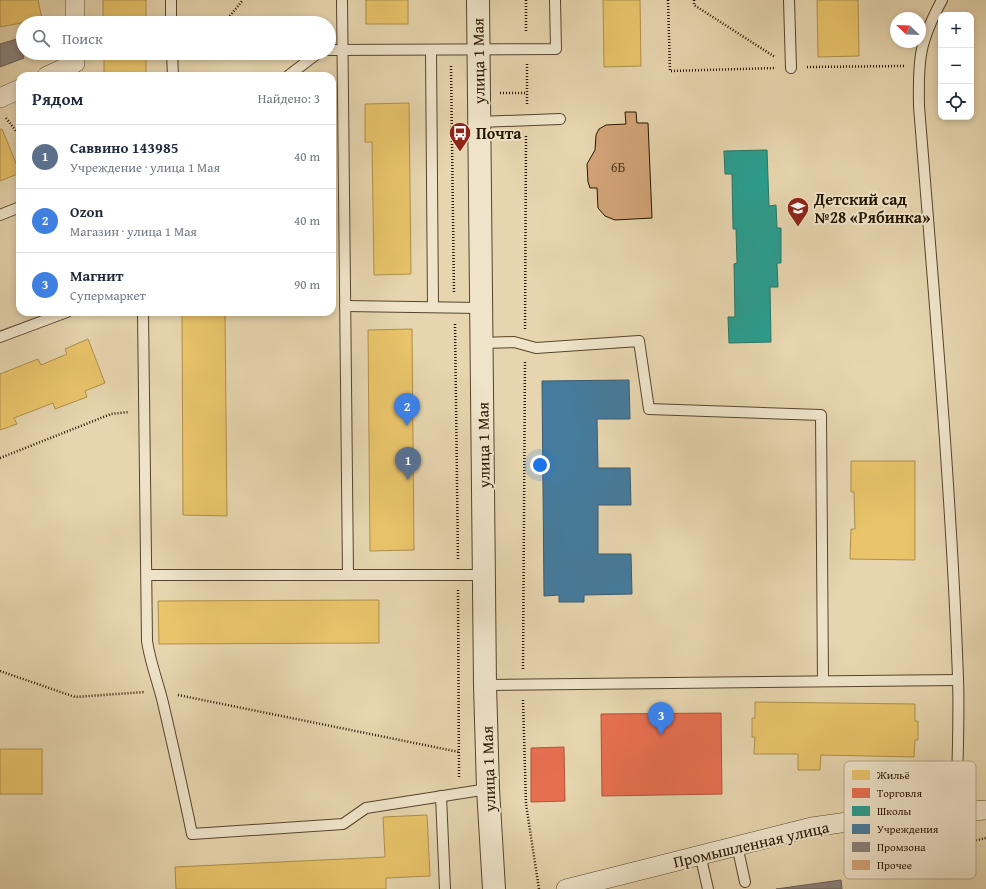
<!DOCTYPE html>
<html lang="ru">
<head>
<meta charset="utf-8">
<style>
	body { margin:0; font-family:"Gentium Book Plus",serif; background:#f2f2f3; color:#1f2937 }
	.controls { position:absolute; right:12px; top:12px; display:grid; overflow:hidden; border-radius:8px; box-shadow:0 2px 6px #0003 }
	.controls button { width:36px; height:36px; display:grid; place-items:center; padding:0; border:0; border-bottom:1px solid #e0e1e3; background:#fff; color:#1f2937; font:20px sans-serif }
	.compass { position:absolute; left:890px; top:12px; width:36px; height:36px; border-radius:50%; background:#fff; box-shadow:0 2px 6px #0003; rotate:293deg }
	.you { position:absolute; left:540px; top:465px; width:14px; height:14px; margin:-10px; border:3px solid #fff; border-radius:50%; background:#1a73e8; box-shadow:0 0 0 6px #1a73e833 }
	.badge { display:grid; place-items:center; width:26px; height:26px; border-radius:50%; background:#1a73e8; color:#fff; font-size:13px; font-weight:700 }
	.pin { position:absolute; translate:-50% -33px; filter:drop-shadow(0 1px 2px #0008) }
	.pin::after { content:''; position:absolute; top:21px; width:14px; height:12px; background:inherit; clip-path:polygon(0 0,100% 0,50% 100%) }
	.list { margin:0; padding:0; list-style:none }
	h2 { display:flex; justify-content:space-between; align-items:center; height:52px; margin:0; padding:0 16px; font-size:17px }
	h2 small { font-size:13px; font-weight:400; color:#747a83 }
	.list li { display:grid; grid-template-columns:26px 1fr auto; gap:12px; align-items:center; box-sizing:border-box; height:64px; padding:0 16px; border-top:1px solid #e0e1e3 }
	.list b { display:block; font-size:15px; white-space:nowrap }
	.list p { margin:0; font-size:13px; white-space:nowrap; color:#747a83 }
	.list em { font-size:13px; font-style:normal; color:#747a83 }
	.icon { flex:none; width:22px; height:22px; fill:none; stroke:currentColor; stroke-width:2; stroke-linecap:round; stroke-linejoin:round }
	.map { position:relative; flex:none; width:986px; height:889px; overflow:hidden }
	.search { position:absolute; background:#fff; box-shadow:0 2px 6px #0003; left:16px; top:16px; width:320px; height:44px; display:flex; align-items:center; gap:10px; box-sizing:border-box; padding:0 14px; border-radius:22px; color:#747a83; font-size:15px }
	.panel { position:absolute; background:#fff; box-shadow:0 2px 6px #0003; left:16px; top:72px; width:320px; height:244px; border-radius:12px }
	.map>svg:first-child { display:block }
	.homes { fill:#e9c46a; stroke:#ae904a }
	.shops { fill:#e76f51; stroke:#ad5439 }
	.schools { fill:#2a9d8f; stroke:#297464 }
	.public { fill:#457b9d; stroke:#3c5c6e }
	.industry { fill:#8a817c; stroke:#6c6157 }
	.building { fill:#d2a478; stroke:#261500 }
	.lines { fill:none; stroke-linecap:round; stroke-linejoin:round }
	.service-casing { stroke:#56452c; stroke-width:12 }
	.minor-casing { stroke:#56452c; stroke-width:20 }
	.tertiary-casing { stroke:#56452c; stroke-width:24 }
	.path { stroke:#261500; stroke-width:2.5; stroke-dasharray:1 2; stroke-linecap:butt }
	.service { stroke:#efe4ca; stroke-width:10 }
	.minor { stroke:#efe4ca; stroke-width:19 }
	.tertiary { stroke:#efe4ca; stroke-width:22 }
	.labels { text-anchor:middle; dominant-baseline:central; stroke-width:4; stroke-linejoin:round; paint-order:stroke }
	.number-label { font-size:14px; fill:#51391e }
	.street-label { font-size:16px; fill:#261500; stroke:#efe4ca }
	.poi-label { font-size:16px; font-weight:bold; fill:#261500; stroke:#efe4ca; text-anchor:start }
	.key { fill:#efe4ca; stroke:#b3a68d; stroke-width:1 }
	.key-label { font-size:11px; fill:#261500 }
</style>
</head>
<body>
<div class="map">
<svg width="986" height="889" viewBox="0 0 986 889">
	<rect width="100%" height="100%" fill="#e6d5ae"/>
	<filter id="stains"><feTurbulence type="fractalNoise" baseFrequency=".005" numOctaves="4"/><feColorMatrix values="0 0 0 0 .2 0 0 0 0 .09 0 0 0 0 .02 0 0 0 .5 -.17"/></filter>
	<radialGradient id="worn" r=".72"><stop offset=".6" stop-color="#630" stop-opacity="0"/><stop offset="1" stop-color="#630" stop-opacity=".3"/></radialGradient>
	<g class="homes">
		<path d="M0,0H38L42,19L0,27Z"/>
		<rect x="103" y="0" width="43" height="23"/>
		<rect x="366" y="0" width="42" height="24"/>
		<path d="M603,0H640L641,66L604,67Z"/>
		<path d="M817,0H858L859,56L818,57Z"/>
		<rect x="104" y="53" width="42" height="23"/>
		<path d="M409,103L411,274L374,275L372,142H365V104Z"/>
		<path d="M0,129H2L20,173L0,181Z"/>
		<path d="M182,312H225L227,516L183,515Z"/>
		<path d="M412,329L414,550L370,551L368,330Z"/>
		<path d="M88,339L105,383L85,391L87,397L55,409L53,403L14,418L17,424L0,430V374L38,359L41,365L67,354L65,349Z"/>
		<path d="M851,461H915V560L850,559L851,529H855L854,492H851Z"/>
		<path d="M379,600V643L159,644L158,601Z"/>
		<path d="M755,702L915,704V721H918V740H915L914,757L821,755L820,770H798V754H754L755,737H752V718H755Z"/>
		<rect x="0" y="749" width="42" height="45"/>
		<path d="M427,815L430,876L386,878V889H176L175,867L385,857L383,817Z"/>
	</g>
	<g class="shops">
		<path d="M721,713L722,794L602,796L601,714Z"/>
		<path d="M564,747L565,801L531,802V748Z"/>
	</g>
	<path class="schools" d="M767,150L769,206L776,205L777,228H781V263H777L778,287H770L771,342L729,343L728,317H735L734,264L737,263L736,229H733L732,174H725L724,151Z"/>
	<path class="public" d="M629,380L630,419H597L598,468H630L631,505H598V554H631L632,594L584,595V602H559V595L544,596L542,381Z"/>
	<g class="industry">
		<path d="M17,39L24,58L0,67V44Z"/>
		<path d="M841,880L842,889H776Z"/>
	</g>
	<path class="building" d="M625,112H636L637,123H648L652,218L615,220L605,216L598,208L597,188H590L588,182L587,164L595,150L596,135L599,129L606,125L626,124Z"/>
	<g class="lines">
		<g class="service-casing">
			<g id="service">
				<path d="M171,0V23"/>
				<path d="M342,0L348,575"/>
				<path d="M789,0L791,68"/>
				<path d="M942,0C919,43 918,59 919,106C934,296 951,486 958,677C960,735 955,795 957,853"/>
				<path d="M329,50L556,49L555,0"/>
				<path d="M431,50L433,307"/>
				<path d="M172,53L173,76"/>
				<path d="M288,76L318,53"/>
				<path d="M479,122L560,119"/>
				<path d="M0,215L20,207"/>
				<path d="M345,306L481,308"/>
				<path d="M143,312L147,641C150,662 158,682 163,703C173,746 183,790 192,834L343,824L366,808L488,789"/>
				<path d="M0,337L67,312"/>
				<path d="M482,343L514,342L536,348L639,341L649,409L821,415L823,681"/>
				<path d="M147,575H484"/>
				<path d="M485,685L958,680"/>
				<path d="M441,796L445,889"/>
				<path d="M737,845L745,882"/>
				<path d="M700,854L708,889"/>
			</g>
		</g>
		<g class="minor-casing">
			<g id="minor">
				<path d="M75,0V23"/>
				<path d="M47,76L75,63V53"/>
				<path d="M0,98L20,89"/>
				<path d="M566,889L812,827L883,817L986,810"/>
			</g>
		</g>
		<g class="tertiary-casing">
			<path id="tertiary" d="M478,0L485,685L488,789L494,889"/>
		</g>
		<g class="path">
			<path d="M526,0V33"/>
			<path d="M668,0L670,71L776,68"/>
			<path d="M694,0V5L775,57"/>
			<path d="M224,23L243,0"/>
			<path d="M527,64V105"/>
			<path d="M451,66L454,293"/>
			<path d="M807,67L904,66"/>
			<path d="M500,93H527"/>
			<path d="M6,118L16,131L20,134"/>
			<path d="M455,324L458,559"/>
			<path d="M525,329L526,136"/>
			<path d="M0,458L111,414L129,412"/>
			<path d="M458,590L459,777"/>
			<path d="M523,669L525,360"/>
			<path d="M0,671L75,697L145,692"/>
			<path d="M178,695L459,752"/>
			<path d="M523,700L526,804L539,889"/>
			<path d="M973,841L986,838"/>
		</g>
		<use href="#service" class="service"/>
		<use href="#minor" class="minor"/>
		<use href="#tertiary" class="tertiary"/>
	</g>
	<defs>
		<g id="bus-pin" transform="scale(1.15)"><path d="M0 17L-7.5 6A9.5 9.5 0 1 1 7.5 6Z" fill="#8f2418" stroke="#efe4ca"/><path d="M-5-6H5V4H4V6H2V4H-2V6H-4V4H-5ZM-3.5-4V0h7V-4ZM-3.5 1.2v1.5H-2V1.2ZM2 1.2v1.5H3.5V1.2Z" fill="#fff"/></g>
		<g id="school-pin" transform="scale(1.15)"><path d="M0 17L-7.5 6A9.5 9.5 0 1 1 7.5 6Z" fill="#8f2418" stroke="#efe4ca"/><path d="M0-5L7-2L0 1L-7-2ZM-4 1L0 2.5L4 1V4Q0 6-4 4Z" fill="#fff"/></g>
	</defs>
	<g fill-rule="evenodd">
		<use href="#bus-pin" x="460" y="133"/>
		<use href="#school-pin" x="798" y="208"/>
	</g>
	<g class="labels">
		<g class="number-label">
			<text x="618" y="167">6Б</text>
		</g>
		<g class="street-label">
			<text transform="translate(478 61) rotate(-91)">улица 1 Мая</text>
			<text transform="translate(483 445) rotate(-91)">улица 1 Мая</text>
			<text transform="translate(488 769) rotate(-92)">улица 1 Мая</text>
			<text transform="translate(751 844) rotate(-13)">Промышленная улица</text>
		</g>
		<g class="poi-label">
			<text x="476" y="133">Почта</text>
			<text x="814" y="199">Детский сад<tspan x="814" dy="18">№28 «Рябинка»</tspan></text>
		</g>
	</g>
	<rect x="844" y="761" width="132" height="118" rx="6" class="key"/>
	<rect x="852" y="770" width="18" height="10" fill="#e9c46a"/>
	<rect x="852" y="788" width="18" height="10" fill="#e76f51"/>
	<rect x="852" y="806" width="18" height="10" fill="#2a9d8f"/>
	<rect x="852" y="824" width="18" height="10" fill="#457b9d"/>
	<rect x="852" y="842" width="18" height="10" fill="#8a817c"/>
	<rect x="852" y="860" width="18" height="10" fill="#d2a478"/>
	<g class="key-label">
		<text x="877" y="779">Жильё</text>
		<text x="877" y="797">Торговля</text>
		<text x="877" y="815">Школы</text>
		<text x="877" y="833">Учреждения</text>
		<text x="877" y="851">Промзона</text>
		<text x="877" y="869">Прочее</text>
	</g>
	<rect width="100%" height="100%" filter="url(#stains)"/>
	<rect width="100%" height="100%" fill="url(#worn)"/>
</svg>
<div class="controls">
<button>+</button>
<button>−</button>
<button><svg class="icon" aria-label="locate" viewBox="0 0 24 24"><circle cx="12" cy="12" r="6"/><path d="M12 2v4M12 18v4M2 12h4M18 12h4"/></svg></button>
</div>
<svg class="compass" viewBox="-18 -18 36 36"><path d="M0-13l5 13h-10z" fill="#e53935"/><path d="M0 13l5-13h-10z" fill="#747a83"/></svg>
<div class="you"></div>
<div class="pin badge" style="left:408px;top:480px;background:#5c6f8a">1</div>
<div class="pin badge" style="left:407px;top:426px;background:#3f7fe0">2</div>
<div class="pin badge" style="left:661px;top:735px;background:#3f7fe0">3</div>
<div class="search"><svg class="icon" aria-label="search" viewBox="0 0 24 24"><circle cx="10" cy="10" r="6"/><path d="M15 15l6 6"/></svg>Поиск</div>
<section class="panel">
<h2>Рядом<small>Найдено: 3</small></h2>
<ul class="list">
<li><span class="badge" style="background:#5c6f8a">1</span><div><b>Саввино 143985</b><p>Учреждение · улица 1 Мая</p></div><em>40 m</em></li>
<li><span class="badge" style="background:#3f7fe0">2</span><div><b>Ozon</b><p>Магазин · улица 1 Мая</p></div><em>40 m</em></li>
<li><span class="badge" style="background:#3f7fe0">3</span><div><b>Магнит</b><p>Супермаркет</p></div><em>90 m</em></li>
</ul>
</section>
</div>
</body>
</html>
